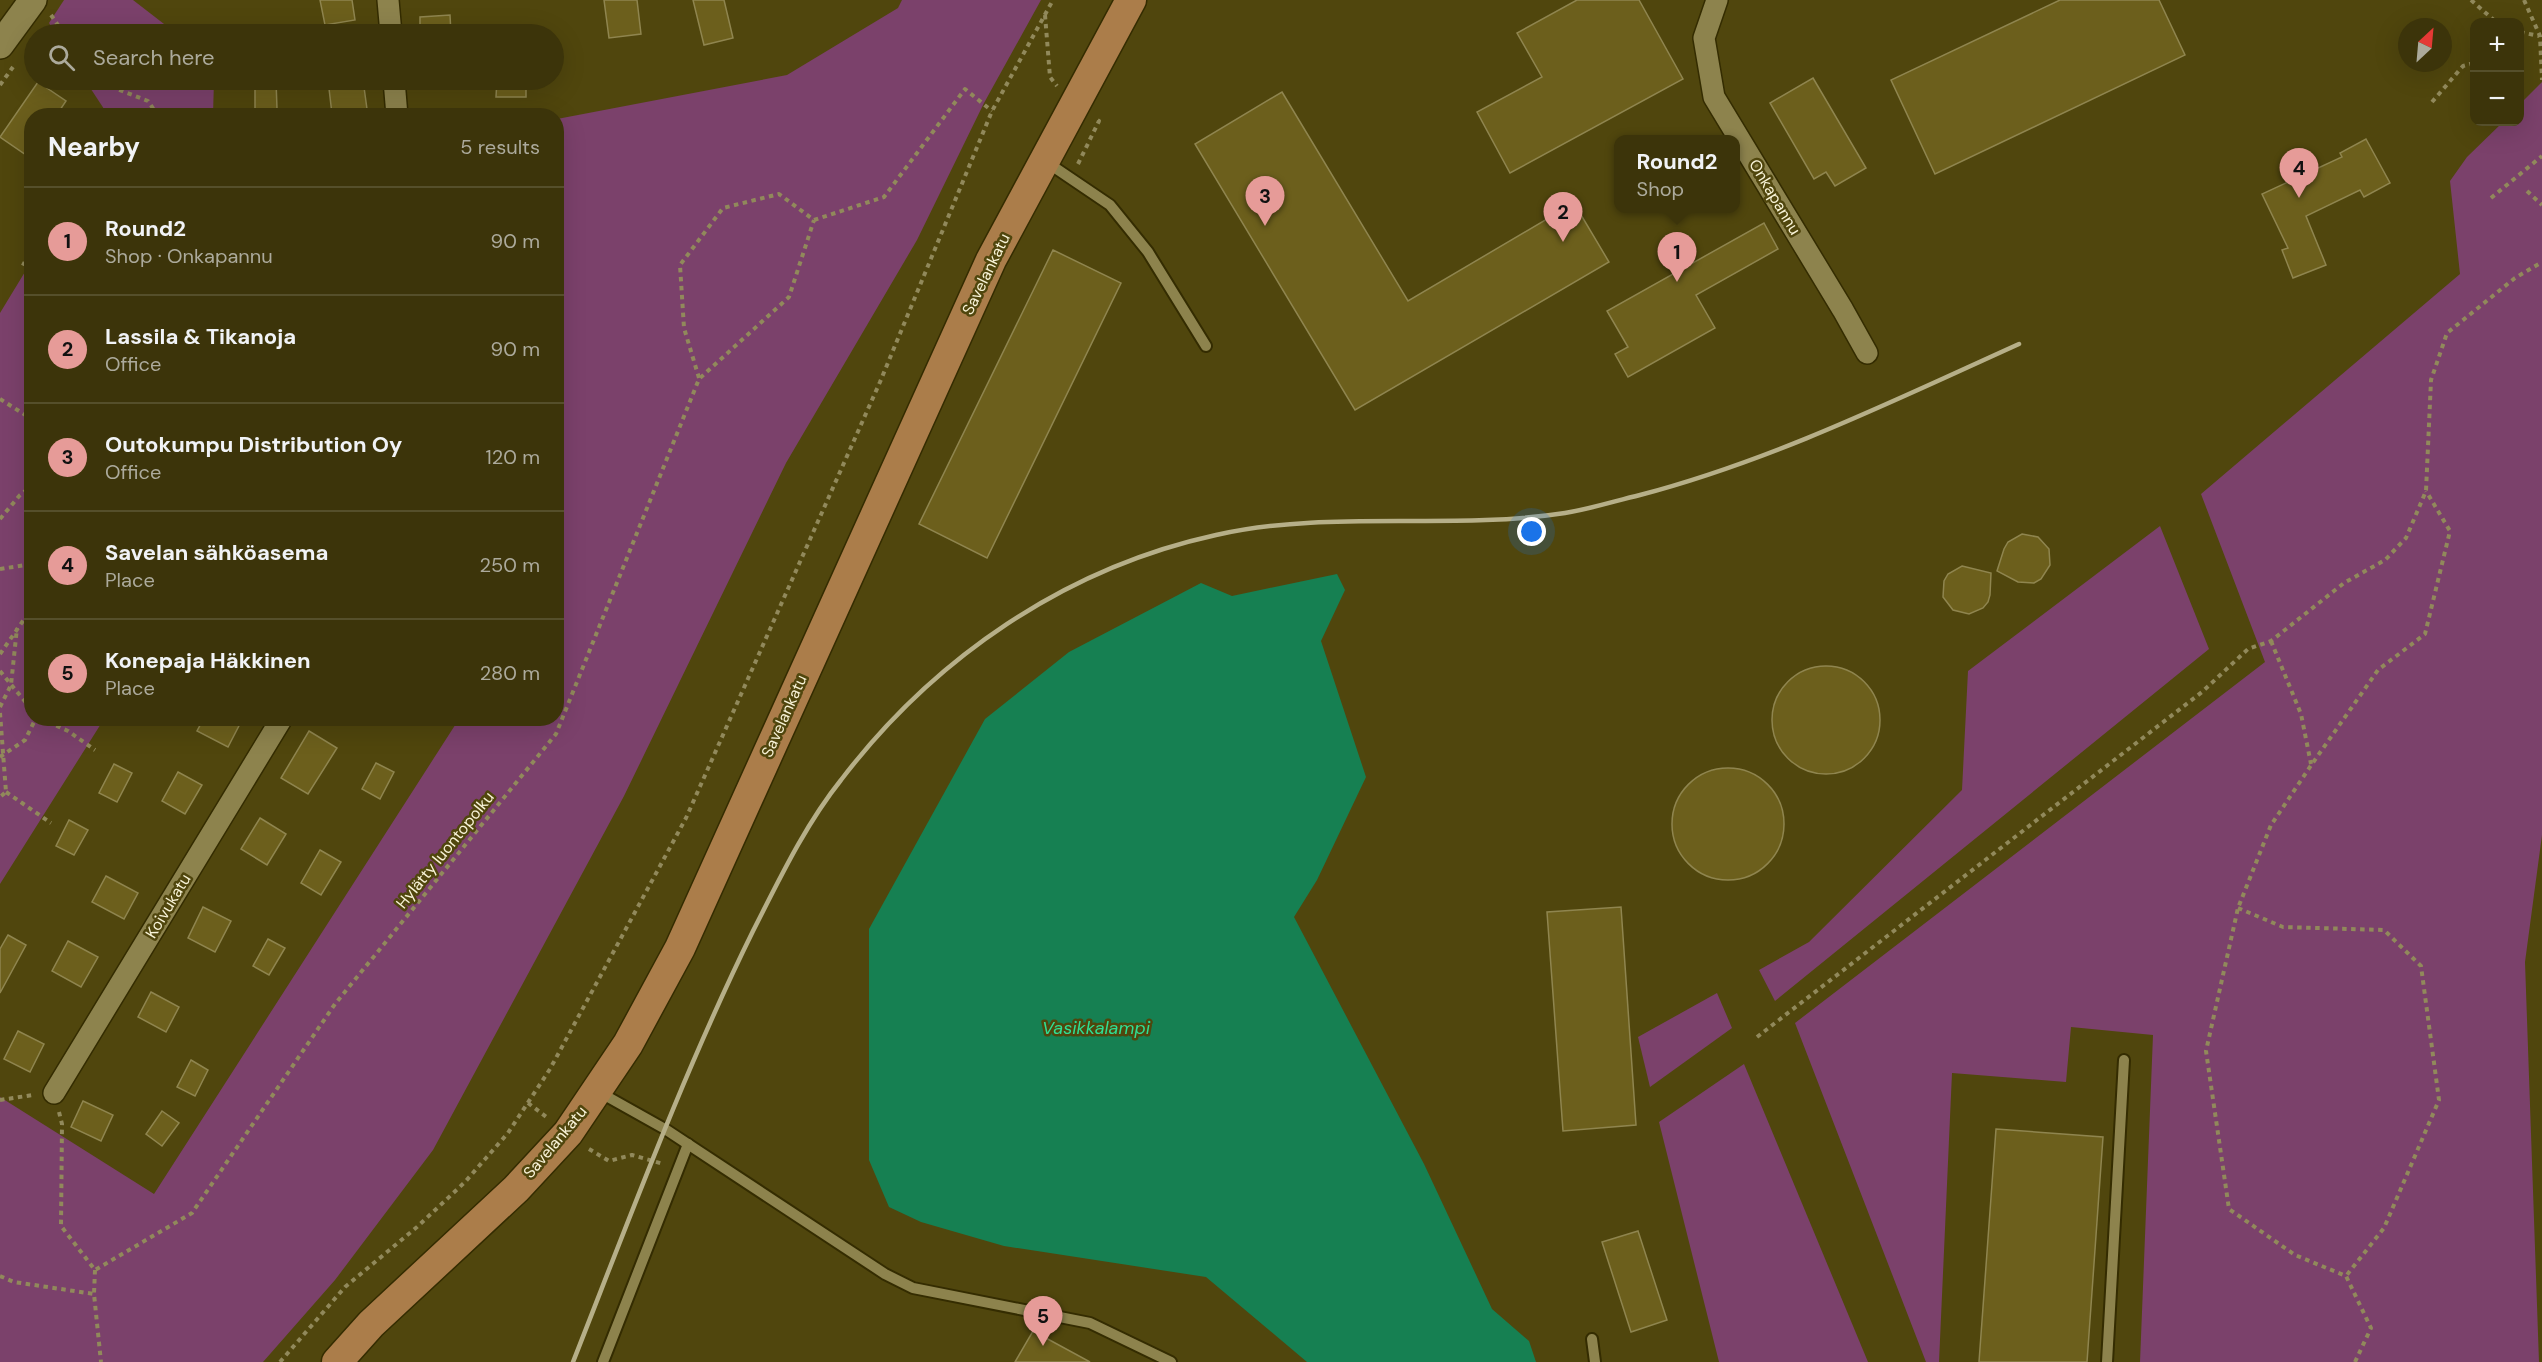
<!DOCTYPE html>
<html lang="en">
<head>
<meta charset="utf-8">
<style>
	body { margin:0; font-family:"DM Sans",sans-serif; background:#473f18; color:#f1f3f6 }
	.controls { position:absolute; right:18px; top:18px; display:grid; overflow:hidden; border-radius:12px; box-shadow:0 6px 24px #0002 }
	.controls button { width:54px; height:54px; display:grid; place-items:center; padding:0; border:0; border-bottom:2px solid #554f2b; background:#3c340a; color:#f1f3f6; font:30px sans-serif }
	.compass { position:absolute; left:2398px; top:18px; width:54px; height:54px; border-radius:50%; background:#3c340a; box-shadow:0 6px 24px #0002; rotate:26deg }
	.you { position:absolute; left:1532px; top:532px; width:21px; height:21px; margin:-15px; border:4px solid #fff; border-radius:50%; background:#1a73e8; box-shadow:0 0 0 9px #1a73e833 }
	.badge { display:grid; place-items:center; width:39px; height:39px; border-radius:50%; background:#e69b98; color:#111; font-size:20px; font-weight:700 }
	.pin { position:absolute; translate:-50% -50px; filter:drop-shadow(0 2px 3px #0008) }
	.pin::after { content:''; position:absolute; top:32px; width:21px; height:18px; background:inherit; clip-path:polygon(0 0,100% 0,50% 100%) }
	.popup { position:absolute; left:1614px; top:135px; width:126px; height:78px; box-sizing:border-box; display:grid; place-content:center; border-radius:12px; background:#3c340a; filter:drop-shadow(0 2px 4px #0005); font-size:20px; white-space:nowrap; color:#acaa9c }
	.popup b { font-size:22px; color:#f1f3f6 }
	.popup::after { content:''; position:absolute; left:50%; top:100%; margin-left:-12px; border:12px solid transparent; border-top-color:#3c340a }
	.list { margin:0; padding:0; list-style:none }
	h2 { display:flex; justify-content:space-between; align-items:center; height:78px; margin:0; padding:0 24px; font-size:26px }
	h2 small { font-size:20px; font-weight:400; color:#acaa9c }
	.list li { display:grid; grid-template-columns:39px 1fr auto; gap:18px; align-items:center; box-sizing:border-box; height:108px; padding:0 24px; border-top:2px solid #554f2b }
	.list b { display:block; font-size:22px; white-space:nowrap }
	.list p { margin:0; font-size:20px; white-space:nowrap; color:#acaa9c }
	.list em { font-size:20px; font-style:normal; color:#acaa9c }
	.icon { flex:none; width:33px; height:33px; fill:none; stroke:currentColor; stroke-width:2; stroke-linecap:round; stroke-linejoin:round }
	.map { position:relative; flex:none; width:2542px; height:1362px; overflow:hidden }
	.search { position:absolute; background:#3c340a; box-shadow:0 6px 24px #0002; left:24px; top:24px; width:540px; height:66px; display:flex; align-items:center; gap:15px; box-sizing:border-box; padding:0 21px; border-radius:33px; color:#acaa9c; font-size:22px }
	.panel { position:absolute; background:#3c340a; box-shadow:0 6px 24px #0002; left:24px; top:108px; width:540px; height:618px; border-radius:24px }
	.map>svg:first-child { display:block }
	.green { fill:#7b416b }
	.water { fill:#168052 }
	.building { fill:#6c5f1c; stroke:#8f854f; stroke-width:1.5 }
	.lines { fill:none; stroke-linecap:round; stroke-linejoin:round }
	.service-casing { stroke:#342c01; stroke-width:14 }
	.minor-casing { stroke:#342c01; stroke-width:24 }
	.tertiary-casing { stroke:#342c01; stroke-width:30 }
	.secondary-casing { stroke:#342c01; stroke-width:33 }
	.path { stroke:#91895b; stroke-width:4; stroke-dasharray:4.5 4.5; stroke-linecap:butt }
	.service { stroke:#8d834d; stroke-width:10 }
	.minor { stroke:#8d834d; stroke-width:21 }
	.tertiary { stroke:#8d834d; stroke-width:27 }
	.secondary { stroke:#ab7d4a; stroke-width:30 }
	.rail { stroke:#b6af88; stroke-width:4.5 }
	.labels { text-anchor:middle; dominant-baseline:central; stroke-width:5; stroke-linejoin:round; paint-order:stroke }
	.street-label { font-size:16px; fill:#f8f3d7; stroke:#50460d }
	.water-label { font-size:18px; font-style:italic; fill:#2fdf94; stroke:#50460d }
</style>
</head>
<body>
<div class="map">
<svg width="2542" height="1362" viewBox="0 0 2542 1362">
	<rect width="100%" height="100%" fill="#50460d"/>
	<g class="green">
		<path d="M64,0H133L177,34H56L49,23Z"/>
		<path d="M902,0H1041L984,103L917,240L786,463L624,796L433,1150L335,1280L263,1362H0V1097L154,1194L459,719L556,718L558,411L557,119L787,75L898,8Z"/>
		<path d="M85,80H214L213,115H108Z"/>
		<path d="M2542,82V835L2525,962L2539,1362H2140L2153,1035L2071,1027L2066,1082L1952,1073L1939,1362H1926L1795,1023L2265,662L2201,494L2460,274L2450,181L2467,157L2503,122H2520V104Z"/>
		<path d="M31,262L32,718L104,719L0,884V313Z"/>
		<path d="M2160,526L2209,649L1775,1001L1759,970L1809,942L1962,790L1968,671Z"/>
		<path d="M1717,993L1732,1028L1650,1087L1638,1037Z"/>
		<path d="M1744,1064L1868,1362H1719L1659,1122Z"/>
	</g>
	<path class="water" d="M1337,574L1345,590L1321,641L1366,777L1317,880L1294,917L1424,1164L1492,1309L1529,1341L1536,1362H1307L1206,1277L1004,1246L921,1222L889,1207L869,1160V929L985,719L1069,652L1201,583L1232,596Z"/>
	<g class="building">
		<path d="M320,0H352L355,20L325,25Z"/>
		<path d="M604,0H637L641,34L609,38Z"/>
		<path d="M693,0H724L733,38L704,45Z"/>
		<path d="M1577,0H1639L1683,79L1510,173L1477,112L1542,77L1517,33Z"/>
		<path d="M2060,0H2159L2185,55L1935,174L1891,80Z"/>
		<path d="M450,15L451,34H420V17Z"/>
		<path d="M1813,78L1866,168L1835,186L1826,172L1814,179L1770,103Z"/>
		<path d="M255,80H276L277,109L255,110Z"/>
		<path d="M328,80H363L367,109L332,114Z"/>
		<path d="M497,80H526V97H496Z"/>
		<path d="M38,82L66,101L56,116H32V159L0,137Z"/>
		<path d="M1282,92L1408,301L1574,203L1609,262L1355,410L1195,144Z"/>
		<path d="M2366,139L2390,183L2364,197L2360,190L2306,216L2326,265L2293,278L2282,250L2288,248L2262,194L2342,157L2340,153Z"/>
		<path d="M1764,223L1778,249L1696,295L1715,328L1628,377L1615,354L1628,347L1607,311Z"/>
		<path d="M1053,250L1121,283L987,558L919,524Z"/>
		<path d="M2022,534L2038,537L2049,549L2050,565L2041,579L2034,583L2018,582L1997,571L2004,549L2008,542Z"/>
		<path d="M1962,566L1991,573L1990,595L1988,602L1983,608L1969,614L1953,610L1943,597L1944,581L1948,574Z"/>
		<circle cx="1826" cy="720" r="54"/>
		<path d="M204,718H243L228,747L197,731Z"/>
		<path d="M309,731L337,748L308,794L281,778Z"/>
		<path d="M376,763L394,772L380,799L362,789Z"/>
		<path d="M114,764L132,773L117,802L99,793Z"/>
		<circle cx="1728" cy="824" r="56"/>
		<path d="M178,772L202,785L185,814L162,801Z"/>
		<path d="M260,818L286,834L267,865L241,849Z"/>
		<path d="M69,820L88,830L74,855L56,846Z"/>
		<path d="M320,850L341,862L321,895L301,883Z"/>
		<path d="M106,876L138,893L124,919L92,902Z"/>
		<path d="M203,907L231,921L215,952L188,938Z"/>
		<path d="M1621,907L1636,1125L1563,1131L1547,912Z"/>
		<path d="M8,935L26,945L0,993V949Z"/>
		<path d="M268,939L285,948L269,975L253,966Z"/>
		<path d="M68,941L98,957L81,987L52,971Z"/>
		<path d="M151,992L179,1007L166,1032L138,1017Z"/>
		<path d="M18,1031L44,1044L30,1072L4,1059Z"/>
		<path d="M191,1060L208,1070L195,1096L177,1087Z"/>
		<path d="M83,1101L113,1115L101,1141L71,1127Z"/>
		<path d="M162,1111L179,1123L162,1146L146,1134Z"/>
		<path d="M1996,1129L2103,1137L2087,1362H1979Z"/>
		<path d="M1638,1231L1667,1320L1631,1332L1602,1242Z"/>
		<path d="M1033,1331L1090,1362H1015Z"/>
	</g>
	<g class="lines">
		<g class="service-casing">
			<g id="service">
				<path d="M1045,161L1110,205L1148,252L1206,346"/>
				<path d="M599,1092L665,1129L885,1274L913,1288L1090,1323L1171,1362"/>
				<path d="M1592,1339L1595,1362"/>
				<path d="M603,1362L688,1144"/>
				<path d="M2107,1362L2124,1060"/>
			</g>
		</g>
		<g class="minor-casing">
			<g id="minor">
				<path d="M388,0L391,34"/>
				<path d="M1717,0L1704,38L1714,97L1843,310L1867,353"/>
				<path d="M394,80L397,116"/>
				<path d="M54,1093L282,718"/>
			</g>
		</g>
		<g class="tertiary-casing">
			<path id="tertiary" d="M0,45L33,0"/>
		</g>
		<g class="secondary-casing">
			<path id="secondary" d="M337,1362L371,1324L516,1189L568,1133L628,1044L680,948L991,260L1131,0"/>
		</g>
		<g class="path">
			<path d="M2471,0L2496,22"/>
			<path d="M2524,0L2540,36L2542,80"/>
			<path d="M51,15L64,34"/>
			<path d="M1045,15L1050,77L1057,86"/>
			<path d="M2520,32L2539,36"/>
			<path d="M94,80L148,101L158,116"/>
			<path d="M0,85L13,67"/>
			<path d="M2432,102L2463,66L2474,63"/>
			<path d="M1078,164L1099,121L1096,119"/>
			<path d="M2527,191L2542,205"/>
			<path d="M2491,198L2542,156"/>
			<path d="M22,263L32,268"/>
			<path d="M699,378L684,328L680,265L723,208L779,194L814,220L884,197L965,89L992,111"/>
			<path d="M0,399L27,416"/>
			<path d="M32,415L27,416L32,422"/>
			<path d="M0,519L20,495L32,486"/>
			<path d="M0,569L32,564"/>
			<path d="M2271,641L2301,714L2311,764"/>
			<path d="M0,654L32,608"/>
			<path d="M0,671L32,710"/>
			<path d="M0,707L11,685L17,628"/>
			<path d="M0,713L6,792L0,797"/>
			<path d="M40,718L68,731L95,750"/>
			<path d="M0,757L25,740L36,718"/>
			<path d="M6,792L51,823"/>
			<path d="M2238,908L2283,927L2384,930L2421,966L2439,1100L2384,1228L2346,1276"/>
			<path d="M1757,1037L2202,692L2248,649L2271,641L2344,583L2385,560L2406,538L2426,491L2431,380L2447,333L2515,278L2542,262"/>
			<path d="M0,1100L33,1095"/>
			<path d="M528,1103L549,1119"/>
			<path d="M59,1112L62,1124L61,1226L95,1270L192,1213L335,1004L556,734L699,379L789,297L814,220"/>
			<path d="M589,1149L609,1161L632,1155L663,1164"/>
			<path d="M95,1270L94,1294L101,1362"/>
			<path d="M0,1276L14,1282L94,1294"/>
			<path d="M280,1362L345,1287L417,1227L465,1182L508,1133L550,1069L686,818L880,382L992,111L1053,0"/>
			<path d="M2355,1362L2371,1328L2346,1276L2295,1255L2229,1209L2206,1051L2238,908L2271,825L2312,764L2378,670L2425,634L2450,531L2426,491"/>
		</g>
		<use href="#service" class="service"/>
		<use href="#minor" class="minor"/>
		<use href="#tertiary" class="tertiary"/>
		<use href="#secondary" class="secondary"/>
		<path class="rail" d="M573,1362C630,1217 684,1071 753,931C779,880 805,825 841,780C934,658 1065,568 1216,535C1331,509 1449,531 1565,513C1590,509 1615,501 1640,495C1773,460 1895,400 2019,344"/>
	</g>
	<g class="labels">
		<g class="street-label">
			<text transform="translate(1775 197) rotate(59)">Onkapannu</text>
			<text transform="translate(986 274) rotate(-64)">Savelankatu</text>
			<text transform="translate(784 716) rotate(-66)">Savelankatu</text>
			<text transform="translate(445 850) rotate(-51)">Hylätty luontopolku</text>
			<text transform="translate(168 906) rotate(-59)">Koivukatu</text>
			<text transform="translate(555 1142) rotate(-50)">Savelankatu</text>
		</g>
		<g class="water-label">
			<text x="1096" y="1028">Vasikkalampi</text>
		</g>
	</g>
</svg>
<div class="controls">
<button>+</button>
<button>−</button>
</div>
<svg class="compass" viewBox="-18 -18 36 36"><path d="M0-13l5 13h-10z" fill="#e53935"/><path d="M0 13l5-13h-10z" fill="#acaa9c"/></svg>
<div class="you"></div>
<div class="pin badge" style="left:1677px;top:282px">1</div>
<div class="popup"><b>Round2</b>Shop</div>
<div class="pin badge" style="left:1563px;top:242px">2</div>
<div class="pin badge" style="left:1265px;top:226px">3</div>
<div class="pin badge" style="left:2299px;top:198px">4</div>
<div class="pin badge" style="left:1043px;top:1346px">5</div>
<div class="search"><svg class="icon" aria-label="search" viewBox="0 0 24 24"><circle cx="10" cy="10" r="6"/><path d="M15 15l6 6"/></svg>Search here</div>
<section class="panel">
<h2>Nearby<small>5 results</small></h2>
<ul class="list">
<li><span class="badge">1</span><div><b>Round2</b><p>Shop · Onkapannu</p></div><em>90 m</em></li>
<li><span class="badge">2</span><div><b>Lassila &amp; Tikanoja</b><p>Office</p></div><em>90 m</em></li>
<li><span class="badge">3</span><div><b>Outokumpu Distribution Oy</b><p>Office</p></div><em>120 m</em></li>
<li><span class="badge">4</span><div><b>Savelan sähköasema</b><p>Place</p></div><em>250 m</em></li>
<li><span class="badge">5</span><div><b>Konepaja Häkkinen</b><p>Place</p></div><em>280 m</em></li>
</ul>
</section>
</div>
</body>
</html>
